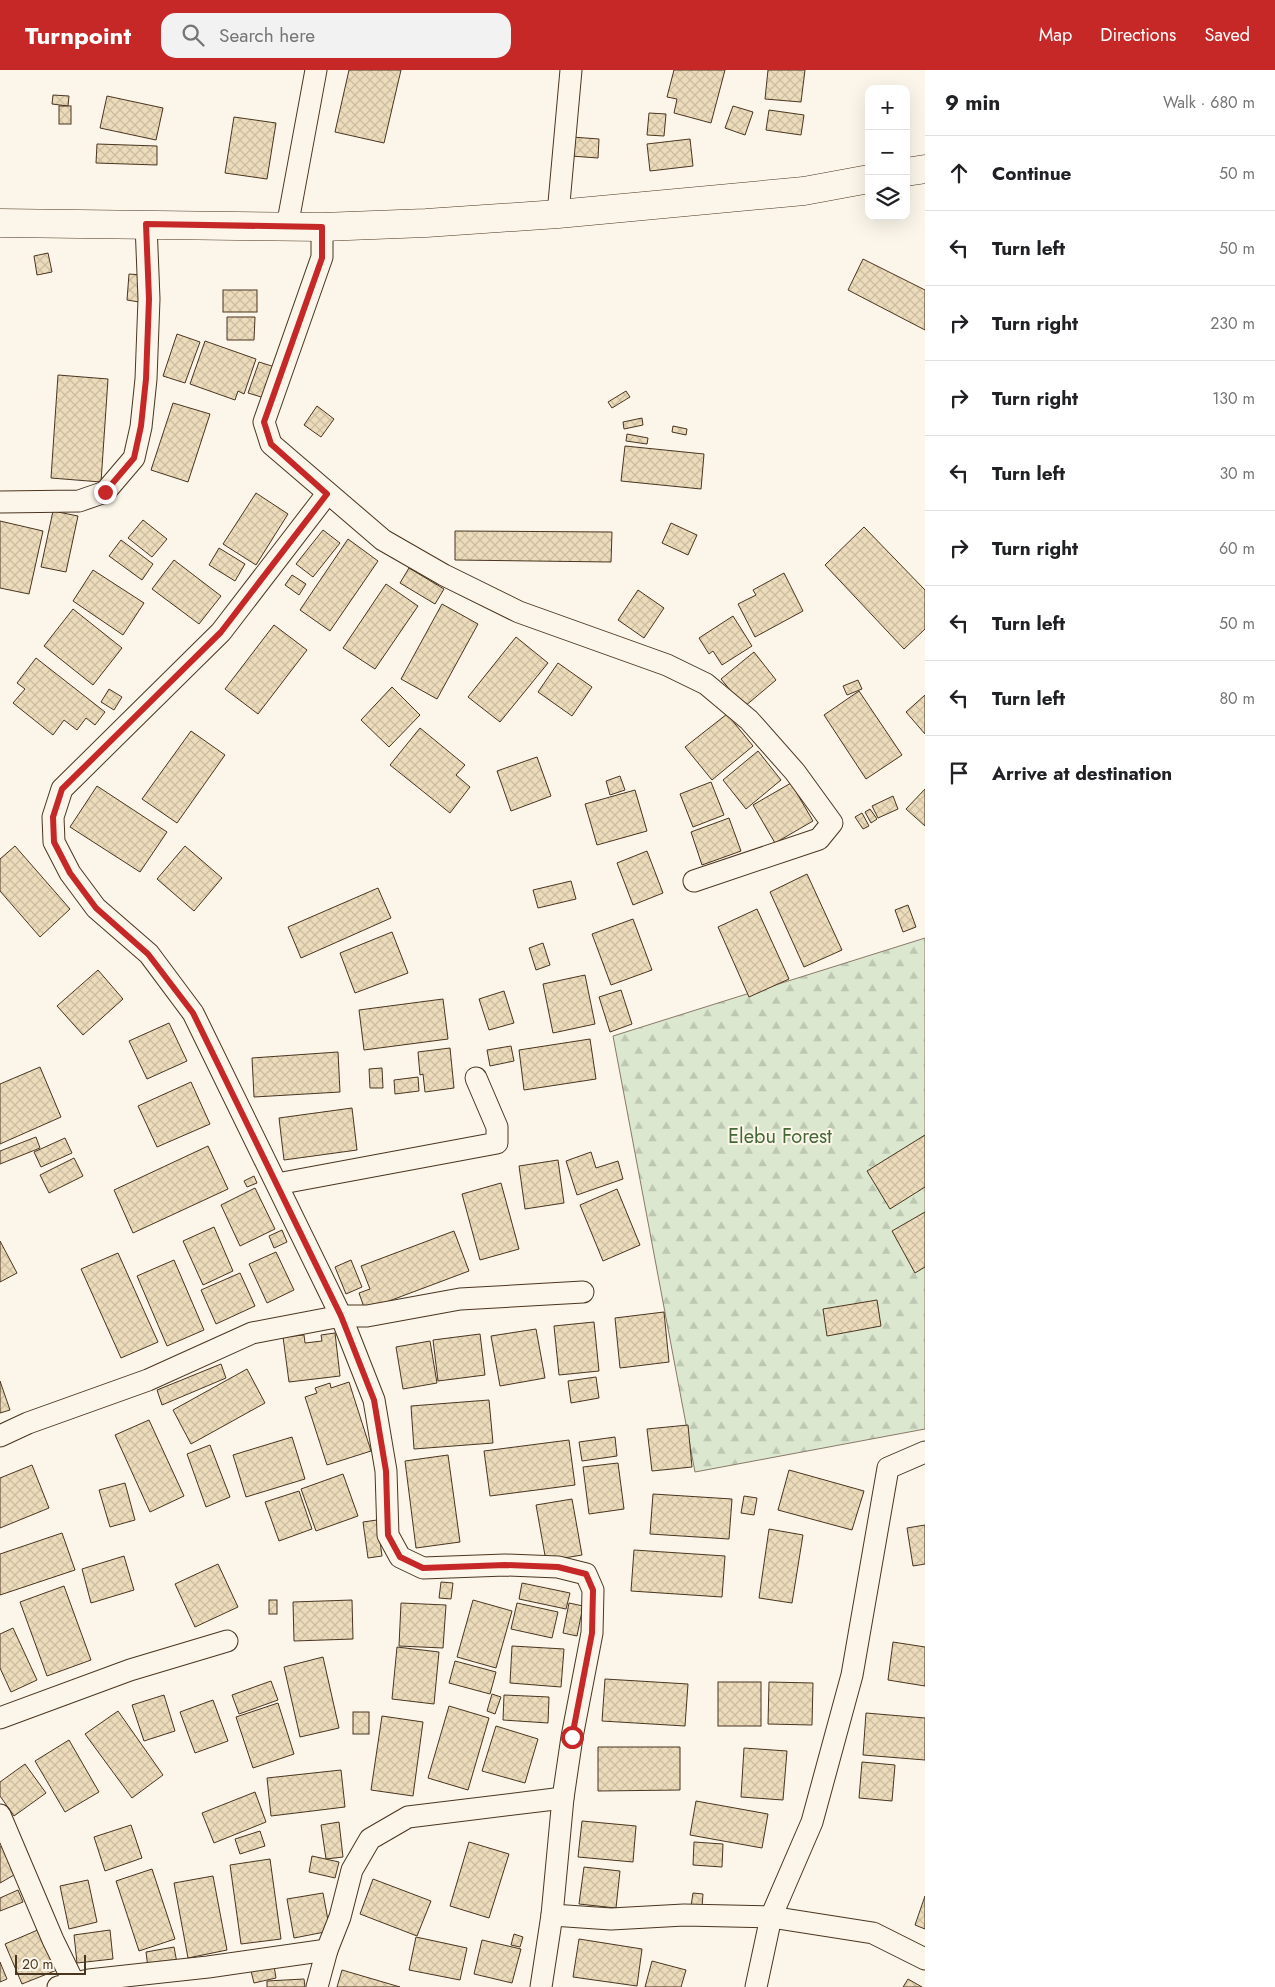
<!DOCTYPE html>
<html lang="en">
<head>
<meta charset="utf-8">
<style>
	body { margin:0; font-family:Jost,sans-serif; background:#f2f2f2; color:#202124 }
	.controls { position:absolute; right:15px; top:15px; display:grid; overflow:hidden; border-radius:10px; box-shadow:0 5px 20px #0002 }
	.controls button { width:45px; height:45px; display:grid; place-items:center; padding:0; border:0; border-bottom:1px solid #e0e0e0; background:#fff; color:#202124; font:25px sans-serif }
	.scale { position:absolute; left:15px; bottom:12px; width:71px; box-sizing:border-box; padding-left:5px; border:2px solid #4a3520; border-top:0; font-size:14px; line-height:18px; white-space:nowrap; color:#4a3520; -webkit-text-stroke:4px #fbf6e9; paint-order:stroke }
	.stop { position:absolute; width:15px; height:15px; margin:-11px; border:4px solid #c62828; border-radius:50%; background:#fff }
	.stop.end { background:#c62828; border-color:#fff; box-shadow:0 1px 5px #0008 }
	.list { margin:0; padding:0; list-style:none }
	h2 { display:flex; justify-content:space-between; align-items:center; height:65px; margin:0; padding:0 20px; font-size:21px }
	h2 small { font-size:16px; font-weight:400; color:#757577 }
	.list li { display:grid; grid-template-columns:32px 1fr auto; gap:15px; align-items:center; box-sizing:border-box; height:75px; padding:0 20px; border-top:1px solid #e0e0e0 }
	.list b { display:block; font-size:19px; white-space:nowrap }
	.list em { font-size:16px; font-style:normal; color:#757577 }
	.icon { flex:none; width:28px; height:28px; fill:none; stroke:currentColor; stroke-width:2; stroke-linecap:round; stroke-linejoin:round }
	.map { position:relative; flex:none; width:925px; height:1917px; overflow:hidden }
	header { display:flex; align-items:center; gap:30px; box-sizing:border-box; height:70px; padding:0 25px; background:#c62828; color:#fff }
	header strong { font-size:24px }
	nav { display:flex; gap:28px; margin-inline-start:auto; font-size:18px }
	.search { width:350px; height:45px; background:#f2f2f2; display:flex; align-items:center; gap:12px; box-sizing:border-box; padding:0 18px; border-radius:15px; color:#757577; font-size:19px }
	main { display:flex }
	aside { flex:1; background:#fff }
	.map>svg:first-child { display:block }
	.forest { fill:url(#forest-firs); stroke:#887966 }
	.building { fill:url(#building-cross-hatch); stroke:#4a3520 }
	.lines { fill:none; stroke-linecap:round; stroke-linejoin:round }
	.street-casing { stroke:#4a3520; stroke-width:23 }
	.secondary-casing { stroke:#4a3520; stroke-width:29 }
	.street { stroke:#fbf6e9; stroke-width:21 }
	.secondary { stroke:#fbf6e9; stroke-width:28 }
	.route { stroke:#c62828; stroke-width:6 }
	.labels { text-anchor:middle; dominant-baseline:central; stroke-width:4; stroke-linejoin:round; paint-order:stroke }
	.park-label { font-size:20px; fill:#436837; stroke:#fbf6e9 }
</style>
</head>
<body>
<header>
<strong>Turnpoint</strong>
<div class="search"><svg class="icon" aria-label="search" viewBox="0 0 24 24"><circle cx="10" cy="10" r="6"/><path d="M15 15l6 6"/></svg>Search here</div>
<nav><a>Map</a><a>Directions</a><a>Saved</a></nav>
</header>
<main>
<div class="map">
<svg width="925" height="1917" viewBox="0 0 925 1917">
	<defs>
		<pattern id="forest-firs" width="22" height="20" patternUnits="userSpaceOnUse" patternTransform="scale(1.25)"><rect width="22" height="20" fill="#dce7d0"/><path d="M5 1l3.5 6h-7zM16 11l3.5 6h-7z" fill="#bec7b2"/></pattern>
		<pattern id="building-cross-hatch" width="8" height="8" patternUnits="userSpaceOnUse" patternTransform="scale(1.25)"><rect width="8" height="8" fill="#ecdcbc"/><path d="M0 0l8 8M0 8l8-8" fill="none" stroke="#ccbda1"/></pattern>
	</defs>
	<rect width="100%" height="100%" fill="#fbf6e9"/>
	<path class="forest" d="M925,868V1359L695,1402L613,966Z"/>
	<g class="building">
		<path d="M349,0H401L384,73L335,62Z"/>
		<path d="M674,0H725L711,53L674,43L677,29L667,27Z"/>
		<path d="M768,0H805L801,32L765,29Z"/>
		<path d="M53,25L69,26L68,36L52,34Z"/>
		<path d="M107,26L163,38L156,70L100,58Z"/>
		<rect x="59" y="36" width="12" height="18"/>
		<path d="M733,36L753,42L745,65L725,58Z"/>
		<path d="M769,40L804,45L801,65L766,60Z"/>
		<path d="M649,43L666,44L664,66L647,65Z"/>
		<path d="M234,47L276,53L267,109L225,103Z"/>
		<path d="M572,67L599,69L598,88L571,86Z"/>
		<path d="M690,69L693,96L650,101L647,74Z"/>
		<path d="M97,74L157,76V95L96,93Z"/>
		<path d="M48,183L52,202L37,205L34,186Z"/>
		<path d="M863,189L925,220V260L848,220Z"/>
		<path d="M129,204L142,205L139,232L127,230Z"/>
		<rect x="223" y="220" width="34" height="22"/>
		<path d="M227,247H255L254,270H227Z"/>
		<path d="M177,264L200,272L185,313L163,306Z"/>
		<path d="M205,271L256,289L244,324L238,321L235,330L190,314Z"/>
		<path d="M259,292L278,298L268,329L248,323Z"/>
		<path d="M58,305L108,309L101,412L51,408Z"/>
		<path d="M626,321L630,327L612,338L608,332Z"/>
		<path d="M173,333L210,344L188,412L151,400Z"/>
		<path d="M317,336L334,349L321,367L304,355Z"/>
		<path d="M642,348L643,355L624,359L623,352Z"/>
		<path d="M673,356L687,359L686,365L672,362Z"/>
		<path d="M627,364L648,368L647,374L626,371Z"/>
		<path d="M625,376L704,384L701,419L621,411Z"/>
		<path d="M256,423L288,444L256,495L223,474Z"/>
		<path d="M53,441L78,446L66,502L41,497Z"/>
		<path d="M143,450L167,469L152,487L128,468Z"/>
		<path d="M0,451L43,461L29,524L0,518Z"/>
		<path d="M671,453L697,465L688,485L662,473Z"/>
		<path d="M864,457L925,520V559L904,579L825,495Z"/>
		<path d="M323,460L340,473L313,507L296,494Z"/>
		<path d="M455,461L612,462L611,492L455,490Z"/>
		<path d="M348,469L378,491L330,561L300,540Z"/>
		<path d="M121,470L153,494L142,510L109,486Z"/>
		<path d="M219,478L245,494L235,511L209,495Z"/>
		<path d="M174,490L221,526L199,554L152,519Z"/>
		<path d="M409,498L444,519L435,534L400,513Z"/>
		<path d="M93,500L144,533L123,565L73,531Z"/>
		<path d="M784,503L803,541L755,567L738,534L756,525L753,520Z"/>
		<path d="M292,505L306,514L299,525L285,515Z"/>
		<path d="M386,514L418,536L375,599L343,578Z"/>
		<path d="M638,520L664,538L644,568L618,550Z"/>
		<path d="M442,534L478,554L437,629L401,609Z"/>
		<path d="M73,539L122,578L93,615L44,576Z"/>
		<path d="M733,546L752,576L722,595L713,581L709,584L699,568Z"/>
		<path d="M274,555L307,580L258,644L225,619Z"/>
		<path d="M516,567L548,593L500,652L468,627Z"/>
		<path d="M754,582L776,610L744,637L721,609Z"/>
		<path d="M36,588L105,642L95,655L86,648L77,660L64,650L53,665L13,633L25,619L17,613Z"/>
		<path d="M558,593L592,617L572,646L538,622Z"/>
		<path d="M858,610L862,619L847,625L843,616Z"/>
		<path d="M392,617L420,645L389,677L361,650Z"/>
		<path d="M109,619L122,627L114,640L101,632Z"/>
		<path d="M859,621L902,685L866,709L824,645Z"/>
		<path d="M925,625V664L906,642Z"/>
		<path d="M727,644L753,676L712,710L685,677Z"/>
		<path d="M420,658L465,695L456,705L470,717L450,743L390,695Z"/>
		<path d="M191,661L225,685L177,753L142,729Z"/>
		<path d="M758,681L781,710L746,739L723,710Z"/>
		<path d="M537,687L551,726L511,741L497,701Z"/>
		<path d="M620,706L625,720L610,725L606,711Z"/>
		<path d="M711,712L724,745L693,757L680,724Z"/>
		<path d="M791,713L813,751L775,773L753,735Z"/>
		<path d="M97,716L167,762L140,802L70,757Z"/>
		<path d="M925,719V756L906,739Z"/>
		<path d="M635,720L647,761L597,775L585,734Z"/>
		<path d="M893,726L898,739L878,748L872,736Z"/>
		<path d="M870,739L877,749L871,753L865,742Z"/>
		<path d="M862,743L869,756L863,759L855,747Z"/>
		<path d="M729,748L741,781L702,795L691,762Z"/>
		<path d="M15,776L70,839L40,867L0,821V789Z"/>
		<path d="M185,776L222,808L194,841L157,809Z"/>
		<path d="M647,781L663,823L633,835L617,793Z"/>
		<path d="M807,804L842,880L804,897L770,822Z"/>
		<path d="M571,811L576,829L538,838L533,820Z"/>
		<path d="M378,818L391,848L301,888L288,857Z"/>
		<path d="M908,835L916,857L903,862L895,840Z"/>
		<path d="M757,839L789,909L749,927L718,857Z"/>
		<path d="M633,849L652,900L611,915L592,864Z"/>
		<path d="M392,862L408,903L355,923L340,883Z"/>
		<path d="M543,873L550,895L536,900L529,878Z"/>
		<path d="M98,900L123,929L83,965L57,936Z"/>
		<path d="M585,905L595,954L553,963L543,914Z"/>
		<path d="M621,920L632,954L610,962L599,927Z"/>
		<path d="M504,921L514,953L489,960L479,929Z"/>
		<path d="M443,929L448,969L364,980L359,940Z"/>
		<path d="M169,953L187,991L147,1009L129,971Z"/>
		<path d="M590,969L596,1009L524,1020L519,980Z"/>
		<path d="M511,976L514,991L490,996L487,980Z"/>
		<path d="M450,978L454,1018L425,1022L423,1004L420,1005L418,982Z"/>
		<path d="M338,982L340,1022L254,1027L252,988Z"/>
		<path d="M40,997L61,1047L0,1074V1014Z"/>
		<path d="M382,998L383,1018H370L369,999Z"/>
		<path d="M418,1007L419,1021L395,1024L394,1010Z"/>
		<path d="M191,1012L210,1054L157,1077L138,1036Z"/>
		<path d="M352,1038L357,1080L284,1090L279,1048Z"/>
		<path d="M925,1065V1117L890,1139L867,1101Z"/>
		<path d="M36,1067L40,1078L0,1094V1081Z"/>
		<path d="M65,1068L72,1083L41,1097L34,1082Z"/>
		<path d="M208,1076L228,1119L133,1163L114,1120Z"/>
		<path d="M591,1082L596,1098L618,1091L623,1109L577,1125L566,1091Z"/>
		<path d="M74,1088L83,1106L49,1123L40,1105Z"/>
		<path d="M558,1090L564,1133L525,1139L519,1096Z"/>
		<path d="M254,1106L257,1113L247,1117L244,1111Z"/>
		<path d="M501,1113L519,1179L480,1190L462,1124Z"/>
		<path d="M255,1118L275,1159L240,1176L221,1135Z"/>
		<path d="M617,1119L640,1175L603,1191L580,1135Z"/>
		<path d="M925,1142V1197L915,1203L892,1161Z"/>
		<path d="M214,1157L233,1201L203,1215L183,1171Z"/>
		<path d="M282,1160L287,1172L274,1178L269,1166Z"/>
		<path d="M454,1161L469,1201L365,1240L359,1223L370,1219L361,1196Z"/>
		<path d="M0,1171L17,1203L0,1212Z"/>
		<path d="M276,1182L294,1220L267,1233L249,1194Z"/>
		<path d="M118,1183L158,1272L121,1288L81,1199Z"/>
		<path d="M174,1190L204,1260L167,1276L137,1206Z"/>
		<path d="M351,1190L362,1217L346,1224L335,1197Z"/>
		<path d="M240,1203L255,1236L216,1254L201,1220Z"/>
		<path d="M877,1230L881,1256L827,1266L823,1239Z"/>
		<path d="M664,1242L669,1292L620,1298L615,1248Z"/>
		<path d="M594,1252L599,1301L559,1305L554,1256Z"/>
		<path d="M536,1259L545,1308L500,1316L491,1266Z"/>
		<path d="M335,1263L340,1306L289,1312L283,1267L304,1265L305,1273L322,1271L321,1265Z"/>
		<path d="M480,1264L485,1305L438,1311L433,1270Z"/>
		<path d="M430,1271L437,1313L403,1319L396,1277Z"/>
		<path d="M221,1294L226,1308L162,1335L157,1320Z"/>
		<path d="M247,1299L265,1333L191,1374L173,1340Z"/>
		<path d="M596,1307L599,1328L571,1333L568,1311Z"/>
		<path d="M0,1311L10,1340L0,1343Z"/>
		<path d="M349,1312L371,1381L327,1395L305,1327L317,1323L315,1318L330,1313L331,1318Z"/>
		<path d="M489,1330L493,1373L414,1379L411,1336Z"/>
		<path d="M149,1350L184,1426L150,1442L115,1365Z"/>
		<path d="M688,1355L692,1397L652,1401L647,1359Z"/>
		<path d="M292,1367L305,1409L246,1427L233,1385Z"/>
		<path d="M615,1367L617,1386L582,1391L579,1372Z"/>
		<path d="M569,1370L575,1415L490,1426L484,1381Z"/>
		<path d="M210,1375L230,1427L206,1437L187,1384Z"/>
		<path d="M448,1385L460,1472L416,1478L405,1391Z"/>
		<path d="M618,1393L624,1439L589,1444L583,1397Z"/>
		<path d="M32,1395L49,1438L0,1458V1408Z"/>
		<path d="M789,1400L864,1421L852,1460L778,1440Z"/>
		<path d="M343,1404L358,1446L316,1461L301,1419Z"/>
		<path d="M125,1413L135,1450L110,1457L99,1420Z"/>
		<path d="M299,1421L312,1459L279,1471L265,1432Z"/>
		<path d="M653,1424L732,1429L729,1469L650,1464Z"/>
		<path d="M744,1426L757,1428L754,1445L741,1443Z"/>
		<path d="M572,1429L582,1485L546,1491L536,1435Z"/>
		<path d="M377,1450L382,1486L368,1488L363,1452Z"/>
		<path d="M925,1455V1494L913,1496L907,1458Z"/>
		<path d="M769,1459L803,1465L792,1533L759,1528Z"/>
		<path d="M62,1463L75,1500L0,1525V1484Z"/>
		<path d="M634,1480L725,1486L722,1527L631,1521Z"/>
		<path d="M124,1486L134,1520L91,1533L82,1499Z"/>
		<path d="M218,1494L238,1537L195,1557L175,1514Z"/>
		<path d="M441,1512L453,1513L451,1529L439,1528Z"/>
		<path d="M522,1513L570,1523L566,1539L519,1529Z"/>
		<path d="M64,1516L91,1590L47,1606L20,1532Z"/>
		<rect x="269" y="1530" width="8" height="14"/>
		<path d="M352,1530L353,1569L294,1571L293,1532Z"/>
		<path d="M473,1530L512,1541L496,1598L457,1587Z"/>
		<path d="M401,1533L446,1535L443,1578L399,1576Z"/>
		<path d="M517,1533L558,1542L552,1568L511,1559Z"/>
		<path d="M569,1533L583,1536L577,1566L563,1563Z"/>
		<path d="M13,1558L37,1610L11,1622L0,1598V1564Z"/>
		<path d="M893,1572L925,1577V1616L888,1610Z"/>
		<path d="M512,1576L564,1579L561,1617L510,1613Z"/>
		<path d="M397,1577L439,1582L434,1634L392,1629Z"/>
		<path d="M323,1587L339,1658L300,1667L284,1597Z"/>
		<path d="M455,1591L496,1602L490,1624L449,1613Z"/>
		<path d="M605,1609L688,1614L685,1656L602,1651Z"/>
		<path d="M271,1611L278,1630L239,1644L232,1625Z"/>
		<rect x="718" y="1612" width="43" height="44"/>
		<path d="M769,1612L813,1613L812,1655L768,1654Z"/>
		<path d="M492,1624L501,1627L495,1644L487,1641Z"/>
		<path d="M164,1625L175,1661L144,1671L132,1635Z"/>
		<path d="M504,1625L549,1627L548,1653L503,1650Z"/>
		<path d="M213,1630L228,1671L195,1683L180,1642Z"/>
		<path d="M278,1633L294,1684L253,1698L236,1647Z"/>
		<path d="M449,1636L489,1648L468,1720L428,1708Z"/>
		<path d="M118,1641L163,1705L132,1728L85,1664Z"/>
		<rect x="353" y="1642" width="16" height="22"/>
		<path d="M866,1643L925,1648V1690L863,1685Z"/>
		<path d="M382,1646L423,1652L413,1726L371,1720Z"/>
		<path d="M496,1656L538,1669L525,1713L482,1701Z"/>
		<path d="M69,1670L99,1722L65,1742L35,1691Z"/>
		<path d="M598,1677H680V1720L598,1721Z"/>
		<path d="M744,1678L787,1681L783,1730L741,1727Z"/>
		<path d="M862,1692L895,1695L892,1731L859,1728Z"/>
		<path d="M25,1694L46,1723L14,1746L0,1726V1712Z"/>
		<path d="M341,1700L345,1737L271,1746L267,1708Z"/>
		<path d="M255,1722L266,1752L214,1773L202,1743Z"/>
		<path d="M696,1731L768,1744L762,1778L690,1765Z"/>
		<path d="M582,1751L636,1756L633,1792L578,1787Z"/>
		<path d="M339,1752L343,1787L326,1789L321,1755Z"/>
		<path d="M131,1755L142,1788L105,1801L94,1767Z"/>
		<path d="M260,1761L265,1776L240,1784L235,1769Z"/>
		<path d="M469,1772L509,1784L489,1848L450,1836Z"/>
		<path d="M694,1772L723,1774L722,1797L693,1795Z"/>
		<path d="M6,1774L21,1801L0,1813V1777Z"/>
		<path d="M312,1786L339,1792L335,1808L309,1802Z"/>
		<path d="M270,1789L281,1869L241,1874L230,1795Z"/>
		<path d="M584,1797L620,1801L616,1838L579,1834Z"/>
		<path d="M152,1799L175,1869L139,1881L116,1811Z"/>
		<path d="M213,1806L227,1880L188,1888L174,1813Z"/>
		<path d="M373,1809L431,1831L417,1866L360,1844Z"/>
		<path d="M88,1810L97,1852L69,1859L60,1816Z"/>
		<path d="M18,1820L23,1832L0,1841V1828Z"/>
		<path d="M323,1823L330,1861L294,1868L287,1829Z"/>
		<path d="M693,1823L703,1824L702,1837L691,1836Z"/>
		<path d="M925,1826V1859L915,1855Z"/>
		<path d="M40,1859L57,1900L22,1914L5,1874Z"/>
		<path d="M110,1860L113,1889L77,1893L74,1865Z"/>
		<path d="M514,1864L523,1867L520,1877L511,1875Z"/>
		<path d="M416,1867L467,1878L460,1910L409,1900Z"/>
		<path d="M579,1869L642,1879L637,1916L573,1907Z"/>
		<path d="M482,1870L521,1879L512,1913L474,1904Z"/>
		<path d="M174,1877L177,1893L148,1898L146,1882Z"/>
		<path d="M652,1891L686,1900L681,1917H645Z"/>
		<path d="M0,1892L7,1909L0,1912Z"/>
		<path d="M274,1896L276,1908L254,1913L251,1901Z"/>
		<path d="M342,1900L400,1917H337Z"/>
		<path d="M304,1909L305,1917H267V1911Z"/>
		<path d="M908,1909L922,1917H903Z"/>
	</g>
	<g class="lines">
		<g class="street-casing">
			<g id="street">
				<path d="M558,144L571,0"/>
				<path d="M287,157L316,0"/>
				<path d="M322,157V187L264,352L271,374L383,470L444,505L519,542L667,595L706,614L749,650L795,702L832,753L819,769L694,811"/>
				<path d="M327,424L221,562L62,719L53,747L54,772L70,803L96,838L149,884L193,943L341,1246L374,1330L386,1401L388,1465L400,1487L423,1498L505,1495L558,1497L586,1504L593,1520L592,1563L572,1667L563,1728L552,1845L541,1917"/>
				<path d="M0,432L79,431L105,422L134,388L141,357L146,309L149,229L146,154"/>
				<path d="M277,1114L497,1073V1057L476,1008"/>
				<path d="M0,1366L28,1353L148,1310L252,1263L341,1246H367L460,1229L583,1222"/>
				<path d="M0,1648L130,1600L227,1571"/>
				<path d="M0,1745L53,1870L74,1913"/>
				<path d="M552,1845L611,1849L684,1845L771,1847L873,1863L925,1889"/>
				<path d="M58,1917L89,1910L208,1897L327,1880"/>
				<path d="M317,1917L327,1880L340,1847L352,1800L370,1769L408,1747L563,1728"/>
				<path d="M756,1917L771,1847L812,1752L852,1605L888,1398L925,1382"/>
			</g>
		</g>
		<g class="secondary-casing">
			<g id="secondary">
				<path d="M906,102L925,99"/>
				<path d="M0,153L322,157L426,153L558,144L804,121L869,109"/>
			</g>
		</g>
		<use href="#street" class="street"/>
		<use href="#secondary" class="secondary"/>
	</g>
	<g class="lines">
		<path class="route" d="M105,422L134,388L141,356L146,309L149,229L146,154L322,157V188L264,352L271,374L327,424L221,562L62,719L53,747L54,772L70,803L96,838L148,884L193,943L341,1246L374,1330L386,1401L388,1465L400,1487L423,1498L505,1495L558,1497L586,1504L593,1520L592,1563L572,1667"/>
	</g>
	<g class="labels">
		<g class="park-label">
			<text x="780" y="1066">Elebu Forest</text>
		</g>
	</g>
</svg>
<div class="controls">
<button>+</button>
<button>−</button>
<button><svg class="icon" aria-label="layers" viewBox="0 0 24 24"><path d="M12 4l9 5-9 5-9-5zM3 14l9 5 9-5"/></svg></button>
</div>
<div class="scale">20 m</div>
<div class="stop" style="left:572px;top:1667px"></div>
<div class="stop end" style="left:105px;top:422px"></div>
</div>
<aside>
<h2>9 min<small>Walk · 680 m</small></h2>
<ul class="list">
<li><svg class="icon" aria-label="ahead" viewBox="0 0 24 24"><path d="M12 20V5M6 11l6-6 6 6"/></svg><div><b>Continue</b></div><em>50 m</em></li>
<li><svg class="icon" aria-label="left" viewBox="0 0 24 24"><path d="M17 20v-9H6M10 6l-5 5 5 5"/></svg><div><b>Turn left</b></div><em>50 m</em></li>
<li><svg class="icon" aria-label="right" viewBox="0 0 24 24"><path d="M7 20v-9h11M14 6l5 5-5 5"/></svg><div><b>Turn right</b></div><em>230 m</em></li>
<li><svg class="icon" aria-label="right" viewBox="0 0 24 24"><path d="M7 20v-9h11M14 6l5 5-5 5"/></svg><div><b>Turn right</b></div><em>130 m</em></li>
<li><svg class="icon" aria-label="left" viewBox="0 0 24 24"><path d="M17 20v-9H6M10 6l-5 5 5 5"/></svg><div><b>Turn left</b></div><em>30 m</em></li>
<li><svg class="icon" aria-label="right" viewBox="0 0 24 24"><path d="M7 20v-9h11M14 6l5 5-5 5"/></svg><div><b>Turn right</b></div><em>60 m</em></li>
<li><svg class="icon" aria-label="left" viewBox="0 0 24 24"><path d="M17 20v-9H6M10 6l-5 5 5 5"/></svg><div><b>Turn left</b></div><em>50 m</em></li>
<li><svg class="icon" aria-label="left" viewBox="0 0 24 24"><path d="M17 20v-9H6M10 6l-5 5 5 5"/></svg><div><b>Turn left</b></div><em>80 m</em></li>
<li><svg class="icon" aria-label="arrive" viewBox="0 0 24 24"><path d="M6 21V4h12l-3 4 3 4H6"/></svg><div><b>Arrive at destination</b></div></li>
</ul>
</aside>
</main>
</body>
</html>
